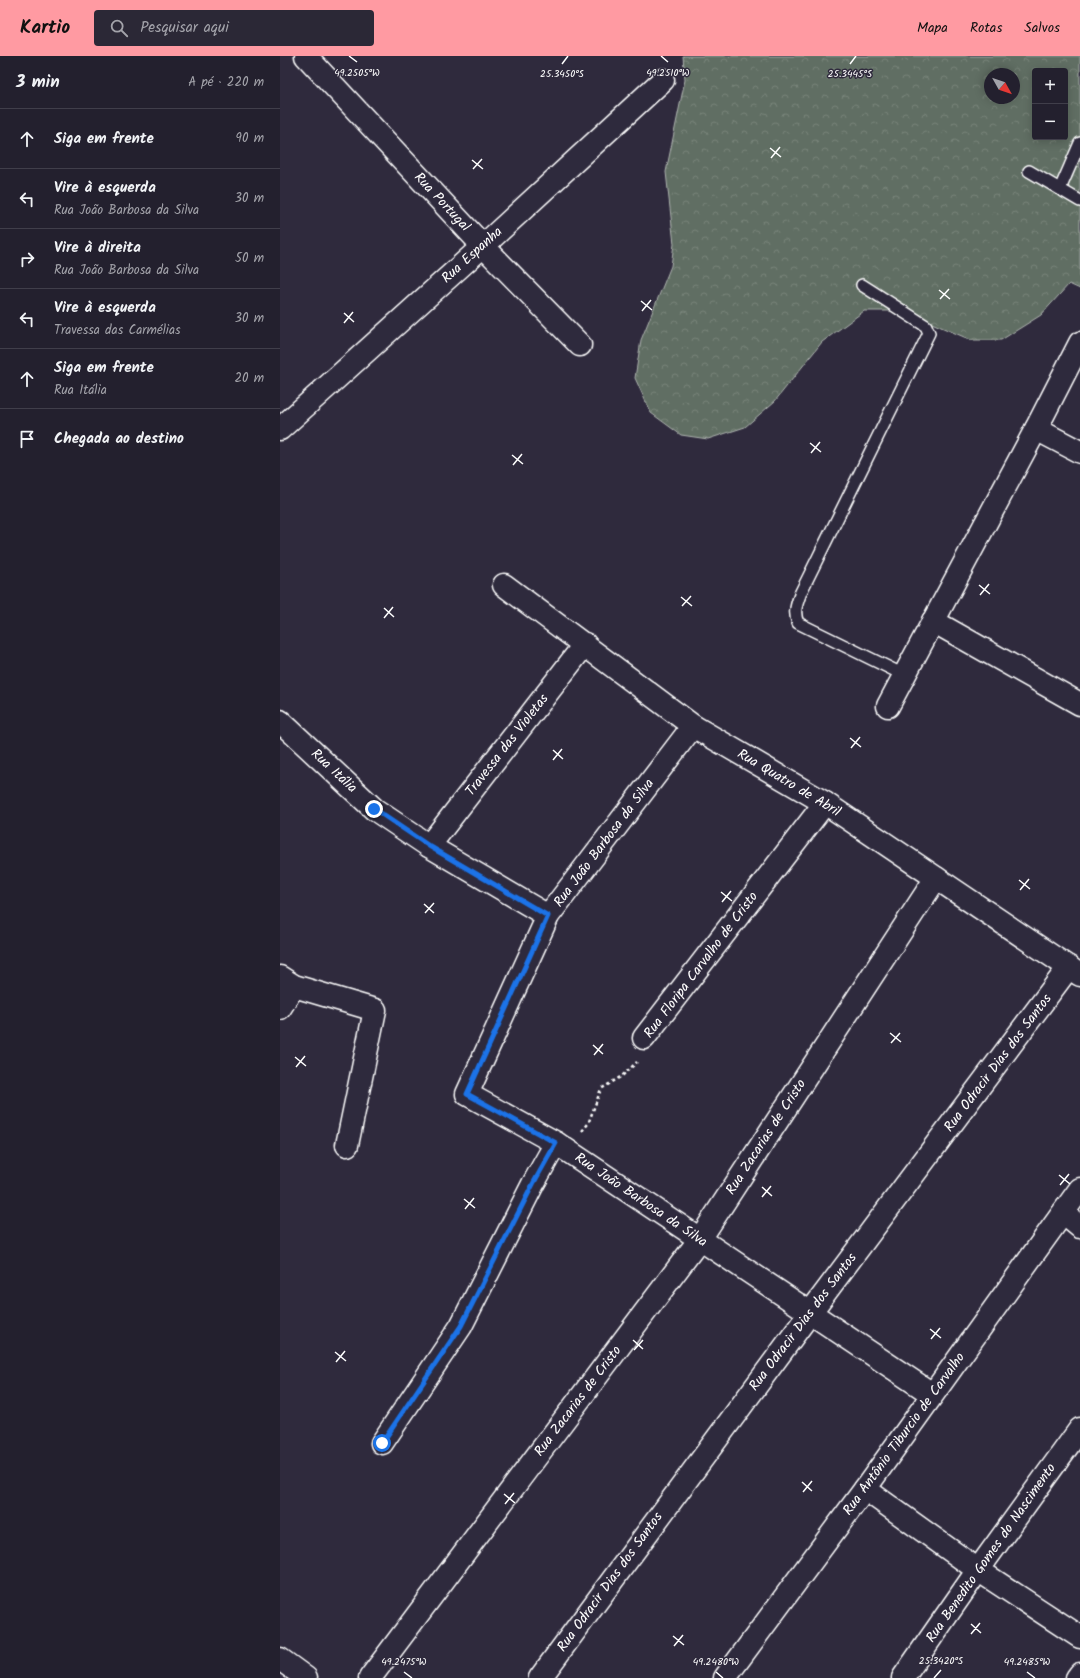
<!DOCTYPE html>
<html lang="pt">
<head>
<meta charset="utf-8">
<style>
	body { margin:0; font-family:Kalam,sans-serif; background:#2b2836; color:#f1f3f6 }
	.controls { position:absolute; right:12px; top:12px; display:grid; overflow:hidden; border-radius:4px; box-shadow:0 2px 10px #0003 }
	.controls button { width:36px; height:36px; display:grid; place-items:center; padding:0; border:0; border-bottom:1px solid #403e4a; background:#23202e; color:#f1f3f6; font:20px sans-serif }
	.compass { position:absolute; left:704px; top:12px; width:36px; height:36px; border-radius:50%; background:#23202e; box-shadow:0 2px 10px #0003; rotate:130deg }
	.stop { position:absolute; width:12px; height:12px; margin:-9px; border:3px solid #1a73e8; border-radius:50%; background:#fff }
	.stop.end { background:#1a73e8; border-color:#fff; box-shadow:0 1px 4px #0008 }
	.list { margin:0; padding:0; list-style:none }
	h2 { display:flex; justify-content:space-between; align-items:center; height:52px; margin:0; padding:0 16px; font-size:17px }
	h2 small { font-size:13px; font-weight:400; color:#a3a3aa }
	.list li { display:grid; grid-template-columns:26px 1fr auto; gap:12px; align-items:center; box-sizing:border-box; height:60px; padding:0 16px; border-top:1px solid #403e4a }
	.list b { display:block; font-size:15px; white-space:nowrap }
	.list p { margin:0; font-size:13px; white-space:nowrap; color:#a3a3aa }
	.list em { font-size:13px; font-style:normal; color:#a3a3aa }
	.icon { flex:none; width:22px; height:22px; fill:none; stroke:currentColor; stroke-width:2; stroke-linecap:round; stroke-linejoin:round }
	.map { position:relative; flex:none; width:800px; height:1622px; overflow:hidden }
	header { display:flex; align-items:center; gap:24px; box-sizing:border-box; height:56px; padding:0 20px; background:#ff9aa2; color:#111 }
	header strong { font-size:19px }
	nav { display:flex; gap:22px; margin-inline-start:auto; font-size:14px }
	.search { width:280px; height:36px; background:#2b2836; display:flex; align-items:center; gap:10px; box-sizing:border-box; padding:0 14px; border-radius:4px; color:#a3a3aa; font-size:15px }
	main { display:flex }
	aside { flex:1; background:#23202e }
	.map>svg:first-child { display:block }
	.forest { fill:url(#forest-crowns); stroke:#b0b6b1; fill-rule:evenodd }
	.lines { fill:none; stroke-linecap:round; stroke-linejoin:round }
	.service-casing { stroke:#fff; stroke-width:14 }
	.minor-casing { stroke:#fff; stroke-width:25 }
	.path { stroke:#fff; stroke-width:2.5; stroke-dasharray:3 3; stroke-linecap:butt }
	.service { stroke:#2f2a3d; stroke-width:11 }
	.minor { stroke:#2f2a3d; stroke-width:22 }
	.route { stroke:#1a73e8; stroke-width:5 }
	.ticks { fill:none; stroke:#fff; stroke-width:1.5 }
	.labels { text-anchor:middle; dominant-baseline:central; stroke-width:3; stroke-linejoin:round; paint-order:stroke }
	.street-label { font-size:14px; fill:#fff; stroke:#2f2a3d }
	.ticks-label { font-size:10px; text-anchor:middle; fill:#fff; stroke:#2f2a3d; stroke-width:3; stroke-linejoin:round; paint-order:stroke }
</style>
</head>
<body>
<header>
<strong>Kartio</strong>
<div class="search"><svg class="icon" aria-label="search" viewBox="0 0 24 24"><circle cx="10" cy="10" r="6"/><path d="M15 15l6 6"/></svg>Pesquisar aqui</div>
<nav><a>Mapa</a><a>Rotas</a><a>Salvos</a></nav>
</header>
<main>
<aside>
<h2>3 min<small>A pé · 220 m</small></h2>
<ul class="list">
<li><svg class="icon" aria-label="ahead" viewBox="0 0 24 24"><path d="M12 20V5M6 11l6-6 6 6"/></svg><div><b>Siga em frente</b></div><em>90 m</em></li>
<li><svg class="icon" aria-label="left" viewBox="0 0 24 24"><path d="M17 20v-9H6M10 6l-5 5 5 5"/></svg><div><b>Vire à esquerda</b><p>Rua João Barbosa da Silva</p></div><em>30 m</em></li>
<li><svg class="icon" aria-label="right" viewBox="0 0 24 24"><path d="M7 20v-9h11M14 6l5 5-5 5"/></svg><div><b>Vire à direita</b><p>Rua João Barbosa da Silva</p></div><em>50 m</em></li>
<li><svg class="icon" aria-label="left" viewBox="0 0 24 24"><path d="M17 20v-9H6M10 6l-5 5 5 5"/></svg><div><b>Vire à esquerda</b><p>Travessa das Carmélias</p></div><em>30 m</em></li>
<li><svg class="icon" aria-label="ahead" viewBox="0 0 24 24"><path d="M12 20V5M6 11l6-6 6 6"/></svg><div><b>Siga em frente</b><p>Rua Itália</p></div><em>20 m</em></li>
<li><svg class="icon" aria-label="arrive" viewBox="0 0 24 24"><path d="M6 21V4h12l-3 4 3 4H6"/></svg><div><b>Chegada ao destino</b></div></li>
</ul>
</aside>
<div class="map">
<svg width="800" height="1622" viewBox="0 0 800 1622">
	<defs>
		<pattern id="forest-crowns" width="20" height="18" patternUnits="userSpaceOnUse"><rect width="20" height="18" fill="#606e63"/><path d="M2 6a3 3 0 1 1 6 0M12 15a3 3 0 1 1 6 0" fill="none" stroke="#78847a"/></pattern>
	</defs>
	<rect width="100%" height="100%" fill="#2f2a3d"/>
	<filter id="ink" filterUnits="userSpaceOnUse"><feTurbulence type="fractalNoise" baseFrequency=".025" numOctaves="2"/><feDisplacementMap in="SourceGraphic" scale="8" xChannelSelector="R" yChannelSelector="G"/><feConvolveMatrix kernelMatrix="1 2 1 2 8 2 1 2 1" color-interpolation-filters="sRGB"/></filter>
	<g filter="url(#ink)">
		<path class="forest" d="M403,0H800V233L789,228L761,259L721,284H691L624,255H584L542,286L495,345L465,371L428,383L401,379L371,357L355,322L361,284L391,210L394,188L386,116L405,24ZM755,15H785V81H755ZM710,18H734V42H710Z"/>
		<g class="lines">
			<g class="service-casing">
				<g id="service">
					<path d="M749,115L800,145"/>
					<path d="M780,133L800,87"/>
					<path d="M582,229L646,270L649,277L521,536C517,547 513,556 518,567L624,619"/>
				</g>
			</g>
			<g class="minor-casing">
				<g id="minor">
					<path d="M26,0L203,190L300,289"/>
					<path d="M0,373L203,190L383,24"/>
					<path d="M756,373L800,396"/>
					<path d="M224,529L413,670L545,747L800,919"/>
					<path d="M653,565L800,648"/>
					<path d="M608,650L756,373L800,287"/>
					<path d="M0,665L94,753L149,790L268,860"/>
					<path d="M413,670L268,860L187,1038L276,1087L652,1338"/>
					<path d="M149,790L305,588"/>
					<path d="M0,921L14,930L95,954L67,1089"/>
					<path d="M0,952L14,930"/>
					<path d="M364,982L545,747"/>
					<path d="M783,1157L800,1171"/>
					<path d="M102,1387L181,1270L253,1128L276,1087"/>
					<path d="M585,1433L698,1514L800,1581"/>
					<path d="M0,1603L26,1622"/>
					<path d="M90,1622L420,1183L656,822"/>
					<path d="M260,1622L530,1257L789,911"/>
					<path d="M445,1622L585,1433L800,1133"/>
					<path d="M623,1622L698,1514L800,1373"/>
					<path d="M797,1622L800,1618"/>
				</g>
			</g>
			<path class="path" d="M302,1075L308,1068L321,1033L342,1020L357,1006"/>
			<use href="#service" class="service"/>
			<use href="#minor" class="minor"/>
		</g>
	</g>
	<g class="lines" filter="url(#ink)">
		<path class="route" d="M94,753L149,790L268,860L187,1038L276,1087L253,1128L181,1270L102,1387"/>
	</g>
	<path class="ticks" d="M69,0L77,6M381,0L388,6M282,8L288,0M570,8L576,0M490,92L501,101M491,102L500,91M192,104L203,113M193,113L202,103M659,234L670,243M660,243L669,233M361,245L372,254M362,255L371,244M64,257L74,266M64,267L73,256M530,387L541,396M531,397L540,386M232,399L243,408M233,409L242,398M699,529L710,538M700,539L709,528M401,541L412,550M402,550L411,540M104,552L114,561M104,562L113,551M570,682L581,691M571,692L580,681M273,694L283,703M273,704L282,693M739,824L750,833M740,834L749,823M441,836L452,845M442,846L451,835M144,848L154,857M145,857L154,847M610,977L621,986M611,987L620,977M313,989L323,998M314,999L323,988M15,1001L26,1010M16,1011L25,1000M779,1119L790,1128M780,1129L789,1118M482,1131L492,1140M482,1141L491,1130M184,1143L195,1152M185,1153L194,1142M650,1273L661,1282M651,1283L660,1272M353,1284L363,1293M354,1294L363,1284M55,1296L66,1305M56,1306L65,1295M522,1426L532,1435M523,1436L532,1425M224,1438L235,1447M225,1448L234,1437M691,1568L701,1577M691,1578L700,1567M393,1580L404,1589M394,1590L403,1579M124,1616L132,1622M436,1616L443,1622M747,1616L755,1622M654,1622L661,1614"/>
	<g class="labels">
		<g class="street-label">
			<text transform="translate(162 146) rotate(47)">Rua Portugal</text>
			<text transform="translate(192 199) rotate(-42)">Rua Espanha</text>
			<text transform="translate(227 689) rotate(-52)">Travessa das Violetas</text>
			<text transform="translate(54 715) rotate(43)">Rua Itália</text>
			<text transform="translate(509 727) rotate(31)">Rua Quatro de Abril</text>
			<text transform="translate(324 787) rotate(-53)">Rua João Barbosa da Silva</text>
			<text transform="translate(421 909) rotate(-53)">Rua Floripa Carvalho de Cristo</text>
			<text transform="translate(718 1007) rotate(-53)">Rua Odracir Dias dos Santos</text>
			<text transform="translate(486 1081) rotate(-57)">Rua Zacarias de Cristo</text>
			<text transform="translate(361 1144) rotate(34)">Rua João Barbosa da Silva</text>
			<text transform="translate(523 1266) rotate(-53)">Rua Odracir Dias dos Santos</text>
			<text transform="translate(298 1345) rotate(-53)">Rua Zacarias de Cristo</text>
			<text transform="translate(624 1378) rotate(-54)">Rua Antônio Tiburcio de Carvalho</text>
			<text transform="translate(711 1497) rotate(-55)">Rua Benedito Gomes do Nascimento</text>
			<text transform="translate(330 1526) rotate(-54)">Rua Odracir Dias dos Santos</text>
		</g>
	</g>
	<g class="ticks-label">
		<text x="77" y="20">49.2505°W</text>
		<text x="388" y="20">49.2510°W</text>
		<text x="282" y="21">25.3450°S</text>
		<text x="570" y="21">25.3445°S</text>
		<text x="661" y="1608">25.3420°S</text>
		<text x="124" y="1609">49.2475°W</text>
		<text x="436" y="1609">49.2480°W</text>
		<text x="747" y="1609">49.2485°W</text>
	</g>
</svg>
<div class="controls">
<button>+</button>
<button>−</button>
</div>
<svg class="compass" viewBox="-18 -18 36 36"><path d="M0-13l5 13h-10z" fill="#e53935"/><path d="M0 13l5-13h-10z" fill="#a3a3aa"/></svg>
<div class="stop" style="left:102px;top:1387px"></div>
<div class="stop end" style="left:94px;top:753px"></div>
</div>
</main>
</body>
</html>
